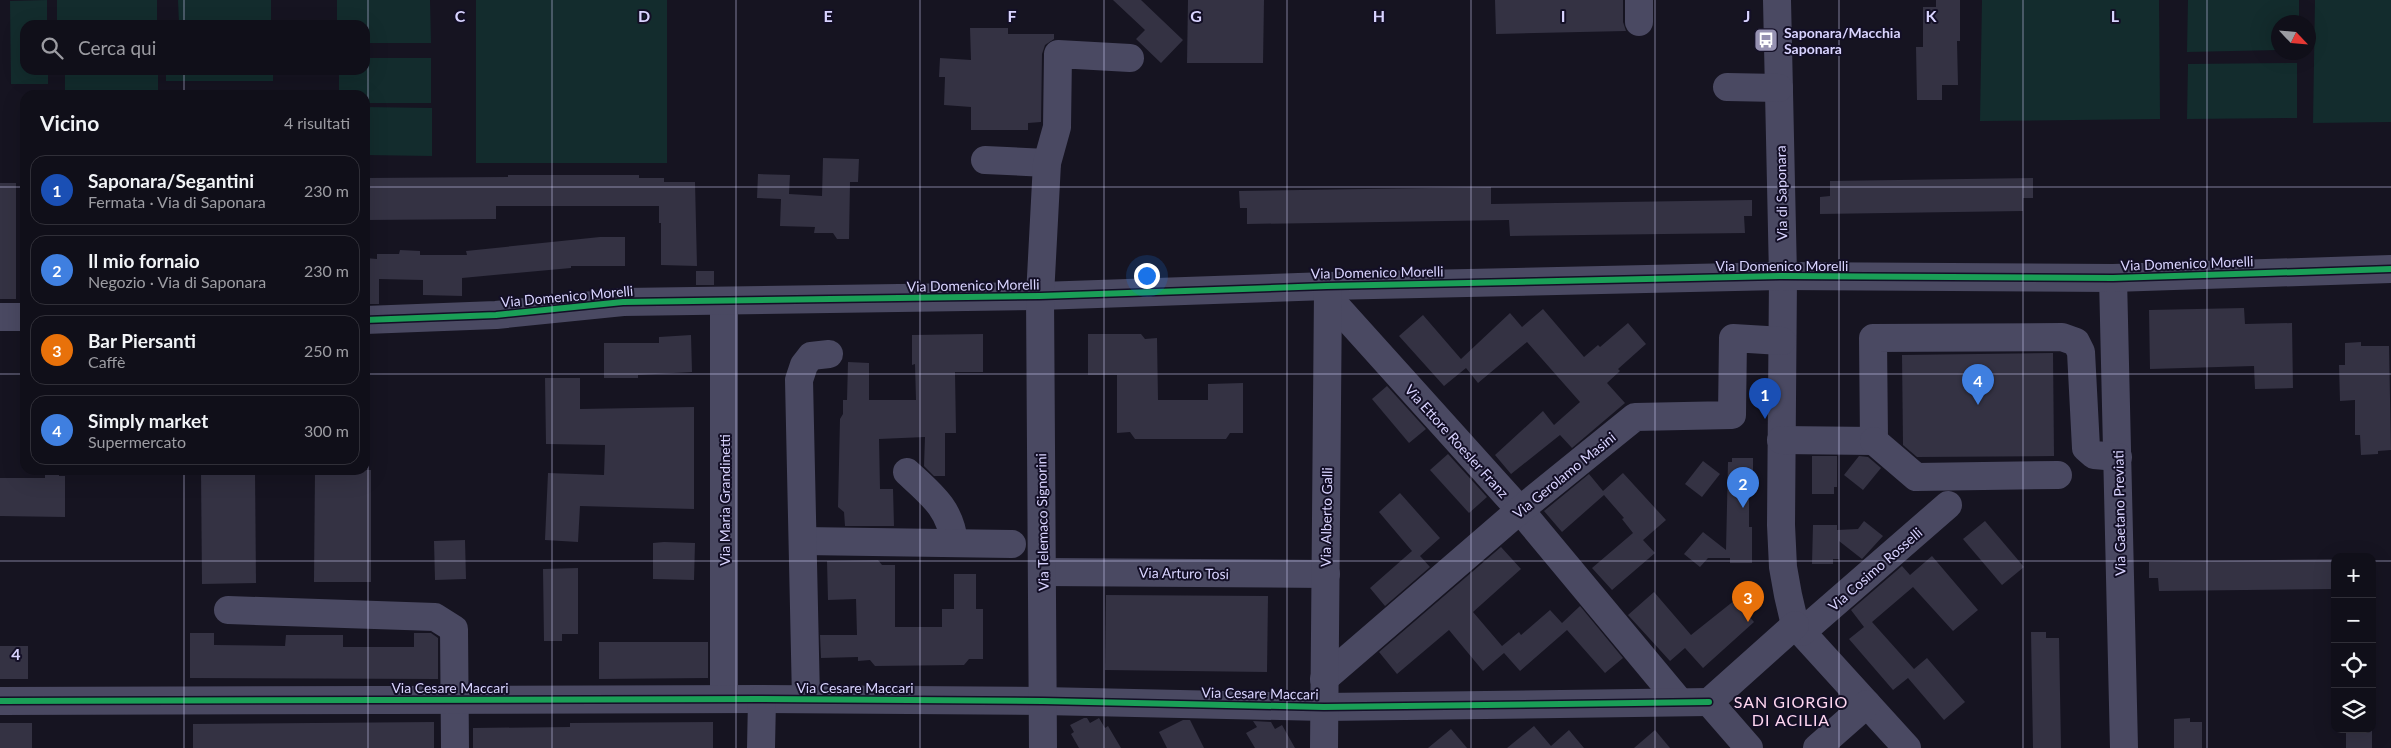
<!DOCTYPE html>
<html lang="it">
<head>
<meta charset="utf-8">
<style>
	body { margin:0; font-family:Lato,sans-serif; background:#1e1d26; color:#f1f3f6 }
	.controls { position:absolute; right:15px; bottom:15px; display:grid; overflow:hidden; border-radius:10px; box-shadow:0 5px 20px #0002 }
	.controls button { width:45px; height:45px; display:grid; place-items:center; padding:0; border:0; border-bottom:1px solid #302f38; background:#100f19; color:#f1f3f6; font:25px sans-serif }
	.compass { position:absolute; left:2271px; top:15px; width:45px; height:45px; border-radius:50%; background:#100f19; box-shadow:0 5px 20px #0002; rotate:116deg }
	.you { position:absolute; left:1146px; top:275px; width:18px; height:18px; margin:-12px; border:4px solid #fff; border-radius:50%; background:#1a73e8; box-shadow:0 0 0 8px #1a73e833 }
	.badge { display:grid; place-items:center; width:32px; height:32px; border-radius:50%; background:#9591b1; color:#fff; font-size:16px; font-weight:700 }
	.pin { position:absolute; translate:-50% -41px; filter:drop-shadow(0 1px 2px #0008) }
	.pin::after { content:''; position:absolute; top:26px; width:18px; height:15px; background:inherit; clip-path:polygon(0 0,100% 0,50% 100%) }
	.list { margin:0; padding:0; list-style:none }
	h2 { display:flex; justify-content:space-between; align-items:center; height:65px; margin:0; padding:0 20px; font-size:21px }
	h2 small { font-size:16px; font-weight:400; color:#9c9ca2 }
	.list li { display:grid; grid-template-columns:32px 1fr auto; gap:15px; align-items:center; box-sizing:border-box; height:70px; margin:0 10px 10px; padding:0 10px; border:1px solid #302f38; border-radius:15px }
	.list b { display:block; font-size:19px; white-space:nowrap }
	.list p { margin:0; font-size:16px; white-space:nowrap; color:#9c9ca2 }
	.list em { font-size:16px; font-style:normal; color:#9c9ca2 }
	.icon { flex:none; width:28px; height:28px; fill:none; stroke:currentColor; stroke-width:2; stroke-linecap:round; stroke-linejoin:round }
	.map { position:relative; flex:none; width:2391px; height:748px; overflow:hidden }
	.search { position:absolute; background:#100f19; box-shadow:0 5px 20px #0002; left:20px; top:20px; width:350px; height:55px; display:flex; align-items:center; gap:12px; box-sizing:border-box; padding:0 18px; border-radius:15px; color:#9c9ca2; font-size:19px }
	.panel { position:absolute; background:#100f19; box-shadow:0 5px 20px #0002; left:20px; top:90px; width:350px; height:385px; border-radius:15px }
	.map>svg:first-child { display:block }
	.green { fill:#132c2d }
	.building { fill:#343243 }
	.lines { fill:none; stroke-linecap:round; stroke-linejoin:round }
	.minor { stroke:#4a4962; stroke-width:28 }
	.cycleway-casing { stroke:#130f26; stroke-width:9 }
	.cycleway { stroke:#1a9f57; stroke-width:6 }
	.grid { fill:none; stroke:#d9d4ff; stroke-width:1; stroke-opacity:0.55 }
	.labels { text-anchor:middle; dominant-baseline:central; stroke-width:4; stroke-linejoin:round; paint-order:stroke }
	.poi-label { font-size:14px; font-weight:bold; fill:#d9d4ff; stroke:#130f26; text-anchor:start }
	.street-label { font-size:14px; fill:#d9d4ff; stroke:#130f26 }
	.quarter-label { font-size:16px; letter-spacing:1px; fill:#ffd6f0; stroke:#130f26 }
	.grid-label { font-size:16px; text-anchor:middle; font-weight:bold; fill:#d9d4ff; stroke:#130f26; stroke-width:4; stroke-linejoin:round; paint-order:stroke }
</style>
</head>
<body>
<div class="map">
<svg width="2391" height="748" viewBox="0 0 2391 748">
	<rect width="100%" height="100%" fill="#161421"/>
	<g class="green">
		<path d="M47,0V25H25V70H48V84H11L10,1Z"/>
		<rect x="57" y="0" width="100" height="25"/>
		<path d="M178,0H271V23H179Z"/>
		<path d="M337,0H430L431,43H365V25H337Z"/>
		<rect x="476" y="0" width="191" height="163"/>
		<path d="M1982,0H2159L2160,119L1980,121Z"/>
		<path d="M2188,0H2299V22H2278V50L2187,52Z"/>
		<path d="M2315,0H2391V122L2313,123Z"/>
		<path d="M365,58H431V103H365V95H339V70H365Z"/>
		<path d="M2297,63V118L2187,119L2188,64Z"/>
		<rect x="65" y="70" width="93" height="25"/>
		<rect x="166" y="70" width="107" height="11"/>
		<path d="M365,107L432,108V156L365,155Z"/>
	</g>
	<g class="building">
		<path d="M1113,0H1141L1183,40L1161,63L1136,39L1145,30Z"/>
		<path d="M1188,0H1264L1263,63H1187Z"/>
		<path d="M1495,0H1623V22L1626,31L1496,34Z"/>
		<path d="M1936,0H1960V41H1957L1958,85H1942V100H1917L1916,47H1923V7H1936Z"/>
		<path d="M970,28H1008V34H1054V39L1045,45L1042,54L1041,122L1028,123V130H971V107L944,105L945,77H939L940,58L971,60Z"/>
		<path d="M823,158L859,159L858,182H850L849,239H837L833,233H814L815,227L780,226L781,199L757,198L758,174L790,175L789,194L822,196Z"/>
		<path d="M508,175H639V178H664V182H695L697,266L661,265V223H659V206H496V219L365,220V178L508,177Z"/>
		<path d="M2033,178V198H2023V211L1820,214V197L1830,196V181Z"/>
		<rect x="0" y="183" width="16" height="116"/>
		<path d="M1491,187V204L1752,200V216H1744L1745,233L1510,236L1509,220L1247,224V208H1240L1239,191Z"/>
		<path d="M600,237H625V266H571V268L462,278V296L423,295V280L379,279V304H365V258L377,259V254H399L400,250L420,251V255H467L466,251Z"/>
		<rect x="696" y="271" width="18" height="14"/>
		<path d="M2244,308L2245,324L2292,323L2293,388L2255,389L2254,366L2150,369L2149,310Z"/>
		<path d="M1543,309L1584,357L1598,345L1600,347L1628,323L1646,344L1618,369L1620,371L1607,383L1625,403L1572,448L1560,435L1511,474L1495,455L1543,411L1554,425L1580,402L1527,342L1478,383L1466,368L1444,386L1399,336L1423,315L1461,359L1510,313L1522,327Z"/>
		<path d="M983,334V372H955L956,433H945V476H934L924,466L925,437L879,439L880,489H893L894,526H845L844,512L838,507L840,419L843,414V400H847L848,362L869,363V400H916L915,364L912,365V335Z"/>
		<path d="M1088,334H1141L1145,339L1157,338L1158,400H1208V384L1243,383V433H1230L1226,439H1135L1130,432L1117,433V375H1088Z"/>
		<path d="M691,335L692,372L638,375V378H604V343H659V337Z"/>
		<path d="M2361,342V346H2389L2391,450L2378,451V454L2361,455L2360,435H2355V400L2340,401L2339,365H2345V343Z"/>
		<path d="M2053,353L2054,456L1917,457L1903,445L1902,355Z"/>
		<path d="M545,378H580V409L694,407V509L580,506L578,542L545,540L548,473L604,475L605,445L546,444Z"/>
		<path d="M1387,386L1426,429L1409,443L1372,399Z"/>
		<path d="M1448,454L1487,497L1469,513L1430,470Z"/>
		<path d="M1812,456H1837V487H1834V494H1812Z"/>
		<path d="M1859,456L1868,457L1881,468L1863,490L1844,475Z"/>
		<path d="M1732,458H1753V493H1749V527H1752V563H1730V558H1708L1700,567L1684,554L1703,532L1726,550L1728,462H1732Z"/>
		<path d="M1703,461L1720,474L1702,497L1685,484Z"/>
		<path d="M45,470H59V476H65V517L0,516V478H45Z"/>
		<path d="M201,470H255L256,583L202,584Z"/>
		<path d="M315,470H371V582H314Z"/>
		<path d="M1623,473L1666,520L1643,540L1655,553L1612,590L1592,568L1633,533L1622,519L1624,518L1604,495L1562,532L1544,511L1589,474L1603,491Z"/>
		<path d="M1400,493L1440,538L1420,556L1430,567L1385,606L1370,588L1412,551L1379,512Z"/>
		<path d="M1864,521L1883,536L1862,559L1839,541V559H1833V564H1812L1813,525H1837V530L1858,529Z"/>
		<path d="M1985,521L2024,567L2002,585L1963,539Z"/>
		<path d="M465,540L466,579L435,580L434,541Z"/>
		<path d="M664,542L695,543L694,580L653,579V543Z"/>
		<path d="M1501,547L1521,569L1473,612L1502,646L1519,632L1521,635L1550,610L1562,623L1580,606L1623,658L1605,673L1567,630L1520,671L1504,653L1483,671L1449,630L1397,674L1379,652Z"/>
		<path d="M1932,556L1978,610L1953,631L1913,587L1872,622L1914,669L1927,658L1965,702L1944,720L1908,678L1893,690L1849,639L1864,627L1851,610L1902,566L1910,575Z"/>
		<path d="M2335,559V589L2159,591L2158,578H2149V562Z"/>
		<path d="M878,560L882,565H895V627H942V609H954V574H976V609H983V659H969L964,665L875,666L870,660L858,661V657L821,658L820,635H857L856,599L828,600L827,561Z"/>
		<path d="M578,568V634H562V641H544L543,569Z"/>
		<path d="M1654,592L1691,635L1735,600L1754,622L1703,668L1685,648L1670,661L1628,615Z"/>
		<path d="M1106,595L1268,596L1267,672L1105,670Z"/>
		<path d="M2031,632H2046V638H2059L2061,748H2033Z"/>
		<path d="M190,633H214V645L285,646L286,635H343V647H414V633H431L438,638V679L190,678Z"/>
		<path d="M599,642H708V678L599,679Z"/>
		<rect x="0" y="646" width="28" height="33"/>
		<path d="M1084,718H1087L1090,723L1099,718L1105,728L1108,726L1121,748H1079L1071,734L1074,732L1070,725Z"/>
		<path d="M2190,718V722H2202V748H2174V719Z"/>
		<path d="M1183,720H1190L1204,748H1167L1159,732Z"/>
		<path d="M1253,721L1271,722L1275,729L1282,725L1295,748H1255L1246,733L1257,727Z"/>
		<path d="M434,722V748H193V724Z"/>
		<path d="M713,722V748H473V728L570,727V723Z"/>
		<rect x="0" y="723" width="32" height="25"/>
		<path d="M1534,726L1551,746L1569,730L1584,748H1507Z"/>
		<path d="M1451,729L1467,748H1428Z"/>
		<rect x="2346" y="729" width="26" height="19"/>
		<path d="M1655,730L1670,748H1634Z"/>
	</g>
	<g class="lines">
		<g class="minor">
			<path d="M1777,0L1783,276L1781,525L1783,567L1788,595L1795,625L1907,748"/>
			<path d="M1639,22V0"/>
			<path d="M1727,87L1779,88"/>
			<path d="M985,160L1047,163"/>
			<path d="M2113,278L2124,748"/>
			<path d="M1329,298L1520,510L1679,701"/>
			<path d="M724,301V699"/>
			<path d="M0,317H25"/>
			<path d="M365,320L496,315L623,302L1040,296L1327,286L1783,276L2113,278L2391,269"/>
			<path d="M1781,440L1874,441L1873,338L2062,337L2076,342L2081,352L2086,448L2094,455L2118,457"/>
			<path d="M1874,441L1916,477L2058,475"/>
			<path d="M907,472C931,494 951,509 954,543"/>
			<path d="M803,541L1012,544"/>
			<path d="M1043,572L1326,574"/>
			<path d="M228,610L435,617L454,629L455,748"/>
			<path d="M1802,632L1948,505"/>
			<path d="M1324,679L1520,510L1635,417L1732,415L1733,338L1782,341"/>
			<path d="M806,699L799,380L804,365L811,356L829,354"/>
			<path d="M0,701L762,699L1043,701L1324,707L1709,702"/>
			<path d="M761,748L762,699"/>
			<path d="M1043,748L1040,296L1047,163L1057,127L1058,54L1130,58"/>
			<path d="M1324,748L1328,290"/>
			<path d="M1749,748L1709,702L1795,625"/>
			<path d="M1817,748L1867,704"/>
		</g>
		<g class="cycleway-casing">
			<g id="cycleway">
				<path d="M365,320L496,315L623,302L1040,296L1327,286L1783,276L2113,278L2391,269"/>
				<path d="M0,701L762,699L1043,701L1324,707L1709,702"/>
			</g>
		</g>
		<use href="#cycleway" class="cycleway"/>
	</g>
	<path class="grid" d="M184,0V25M368,0V748M552,0V748M736,0V748M920,0V748M1104,0V748M1287,0V748M1471,0V748M1655,0V748M1839,0V748M2023,0V748M2207,0V748M184,70V95M0,187H25M365,187H2391M0,374H25M365,374H2391M184,470V748M0,561H2335M2372,561H2391"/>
	<defs>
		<g id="bus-square" transform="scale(1.25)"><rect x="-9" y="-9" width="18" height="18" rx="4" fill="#9591b1" stroke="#130f26"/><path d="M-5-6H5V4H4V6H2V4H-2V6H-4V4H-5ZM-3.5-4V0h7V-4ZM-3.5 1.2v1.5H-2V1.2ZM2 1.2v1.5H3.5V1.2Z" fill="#fff"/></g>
	</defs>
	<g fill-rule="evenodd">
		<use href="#bus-square" x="1766" y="40"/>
	</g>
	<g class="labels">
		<g class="poi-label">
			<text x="1784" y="32">Saponara/Macchia<tspan x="1784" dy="16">Saponara</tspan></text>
		</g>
		<g class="street-label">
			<text transform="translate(1781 193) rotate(-91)">Via di Saponara</text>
			<text transform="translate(2187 263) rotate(-2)">Via Domenico Morelli</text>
			<text x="1782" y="265">Via Domenico Morelli</text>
			<text transform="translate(1377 272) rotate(-1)">Via Domenico Morelli</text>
			<text transform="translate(973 285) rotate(-1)">Via Domenico Morelli</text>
			<text transform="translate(567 296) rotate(-5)">Via Domenico Morelli</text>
			<text transform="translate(1457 441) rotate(48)">Via Ettore Roesler Franz</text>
			<text transform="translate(1564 475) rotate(-39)">Via Gerolamo Masini</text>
			<text transform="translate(724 500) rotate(-90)">Via Maria Grandinetti</text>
			<text transform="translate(2119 513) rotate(-91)">Via Gaetano Previati</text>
			<text transform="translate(1326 517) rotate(-89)">Via Alberto Galli</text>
			<text transform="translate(1042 522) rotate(-91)">Via Telemaco Signorini</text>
			<text transform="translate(1875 569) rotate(-41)">Via Cosimo Rosselli</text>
			<text transform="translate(1184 573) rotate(1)">Via Arturo Tosi</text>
			<text x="450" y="687">Via Cesare Maccari</text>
			<text x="855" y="687">Via Cesare Maccari</text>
			<text transform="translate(1260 693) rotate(1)">Via Cesare Maccari</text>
		</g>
		<g class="quarter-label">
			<text x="1791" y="701">SAN GIORGIO<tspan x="1791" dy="18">DI ACILIA</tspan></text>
		</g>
	</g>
	<g class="grid-label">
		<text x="460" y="22">C</text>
		<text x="644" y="22">D</text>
		<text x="828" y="22">E</text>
		<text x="1012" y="22">F</text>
		<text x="1196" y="22">G</text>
		<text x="1379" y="22">H</text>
		<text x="1563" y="22">I</text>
		<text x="1747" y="22">J</text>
		<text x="1931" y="22">K</text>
		<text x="2115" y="22">L</text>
		<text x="16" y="660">4</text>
	</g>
</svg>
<div class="controls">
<button>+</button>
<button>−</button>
<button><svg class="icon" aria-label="locate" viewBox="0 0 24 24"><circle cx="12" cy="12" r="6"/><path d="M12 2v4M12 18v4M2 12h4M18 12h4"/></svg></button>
<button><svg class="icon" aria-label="layers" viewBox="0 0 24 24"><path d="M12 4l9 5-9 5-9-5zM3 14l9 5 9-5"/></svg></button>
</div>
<svg class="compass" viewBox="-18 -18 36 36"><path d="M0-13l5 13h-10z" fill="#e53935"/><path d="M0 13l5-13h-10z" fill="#9c9ca2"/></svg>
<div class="you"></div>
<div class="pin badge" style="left:1765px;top:419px;background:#1a4fb4">1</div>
<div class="pin badge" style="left:1743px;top:508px;background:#3f7fe0">2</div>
<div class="pin badge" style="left:1748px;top:622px;background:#e8710a">3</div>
<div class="pin badge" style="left:1978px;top:405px;background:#3f7fe0">4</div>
<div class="search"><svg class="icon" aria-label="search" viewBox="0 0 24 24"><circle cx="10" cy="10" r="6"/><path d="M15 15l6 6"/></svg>Cerca qui</div>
<section class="panel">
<h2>Vicino<small>4 risultati</small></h2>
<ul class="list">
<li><span class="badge" style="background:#1a4fb4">1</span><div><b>Saponara/Segantini</b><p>Fermata · Via di Saponara</p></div><em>230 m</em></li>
<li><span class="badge" style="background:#3f7fe0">2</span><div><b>Il mio fornaio</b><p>Negozio · Via di Saponara</p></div><em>230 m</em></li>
<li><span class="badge" style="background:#e8710a">3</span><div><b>Bar Piersanti</b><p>Caffè</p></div><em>250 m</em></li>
<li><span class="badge" style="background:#3f7fe0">4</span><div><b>Simply market</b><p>Supermercato</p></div><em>300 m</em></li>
</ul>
</section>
</div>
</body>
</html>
